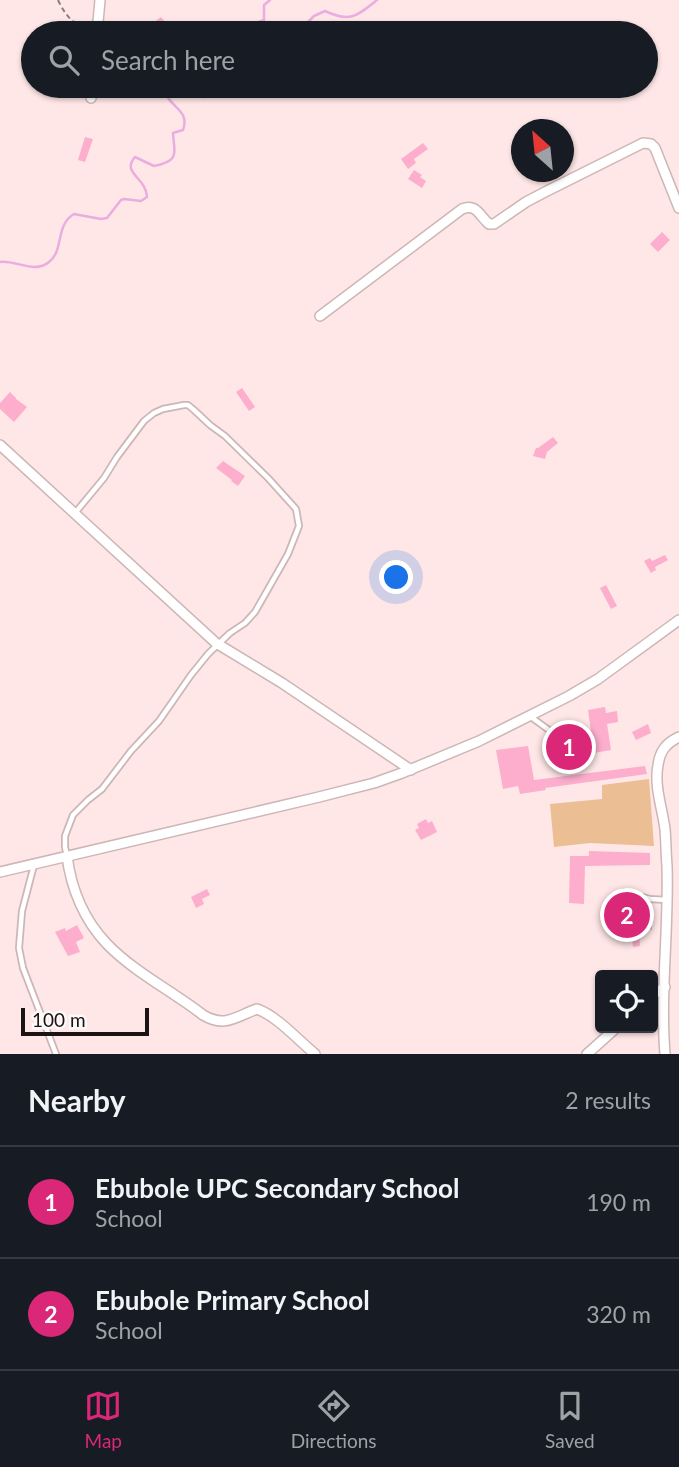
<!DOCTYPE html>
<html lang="en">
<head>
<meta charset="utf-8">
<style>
	body { margin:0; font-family:Lato,sans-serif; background:#20242c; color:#f1f3f6 }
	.controls { position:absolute; right:21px; bottom:21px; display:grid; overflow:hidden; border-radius:7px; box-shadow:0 2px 5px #0004 }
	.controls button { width:63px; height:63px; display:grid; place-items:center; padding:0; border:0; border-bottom:2px solid #363941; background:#171b24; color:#f1f3f6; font:35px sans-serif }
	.compass { position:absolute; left:511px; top:119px; width:63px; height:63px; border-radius:50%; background:#171b24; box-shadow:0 2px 5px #0004; rotate:333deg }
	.scale { position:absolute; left:21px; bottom:18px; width:128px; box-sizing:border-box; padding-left:7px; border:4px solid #1b1314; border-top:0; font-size:19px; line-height:24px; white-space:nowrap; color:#1b1314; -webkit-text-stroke:5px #fef9f9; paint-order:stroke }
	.you { position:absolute; left:397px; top:578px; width:24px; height:24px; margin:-18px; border:5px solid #fff; border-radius:50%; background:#1a73e8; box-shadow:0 0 0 10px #1a73e833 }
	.badge { display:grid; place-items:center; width:46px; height:46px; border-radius:50%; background:#db2777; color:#fff; font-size:23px; font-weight:700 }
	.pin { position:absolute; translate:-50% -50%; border:4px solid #fff; box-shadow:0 2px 7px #0006 }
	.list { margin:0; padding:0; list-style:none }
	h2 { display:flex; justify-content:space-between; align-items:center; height:91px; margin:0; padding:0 28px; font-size:30px }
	h2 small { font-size:23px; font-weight:400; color:#9ea1a6 }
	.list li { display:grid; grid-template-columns:46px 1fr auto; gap:21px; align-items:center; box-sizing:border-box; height:112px; padding:0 28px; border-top:2px solid #363941 }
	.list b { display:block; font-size:26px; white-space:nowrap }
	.list p { margin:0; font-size:23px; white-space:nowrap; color:#9ea1a6 }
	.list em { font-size:23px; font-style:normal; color:#9ea1a6 }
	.icon { flex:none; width:38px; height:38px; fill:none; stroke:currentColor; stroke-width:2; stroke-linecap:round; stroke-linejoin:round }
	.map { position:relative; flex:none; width:679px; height:1054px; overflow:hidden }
	.search { position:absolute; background:#171b24; box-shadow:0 2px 5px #0004; left:21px; right:21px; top:21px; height:77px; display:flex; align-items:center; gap:18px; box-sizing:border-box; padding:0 24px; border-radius:38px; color:#9ea1a6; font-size:26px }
	.sheet { height:315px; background:#171b24 }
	nav { display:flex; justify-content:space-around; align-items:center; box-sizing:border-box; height:98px; border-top:2px solid #363941; background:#171b24; font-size:19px; color:#9ea1a6 }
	nav a { display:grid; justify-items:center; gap:4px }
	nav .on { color:#db2777 }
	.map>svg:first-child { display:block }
	.grass { fill:#ebbe94 }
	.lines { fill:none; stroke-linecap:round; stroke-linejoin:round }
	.stream { stroke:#e9ade1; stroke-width:2.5 }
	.building { fill:#fcaecc }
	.lane-casing { stroke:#cdb6b6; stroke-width:8 }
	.street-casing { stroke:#cdb6b6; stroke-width:12 }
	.path { stroke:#8b7c7c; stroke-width:2; stroke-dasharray:5 3.5; stroke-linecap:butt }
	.lane { stroke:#fff; stroke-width:4.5 }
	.street { stroke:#fff; stroke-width:9 }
</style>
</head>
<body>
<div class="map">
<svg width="679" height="1054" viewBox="0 0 679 1054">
	<rect width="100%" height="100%" fill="#ffe7e7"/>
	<path class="grass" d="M649,779L654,846L590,843L554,847L550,804L602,799V785Z"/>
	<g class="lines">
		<g class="stream">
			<path d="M238,33L246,23H256L264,20V5L270,0"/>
			<path d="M293,33L300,30L314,16L325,11C350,23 357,16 377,0"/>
			<path d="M178,86C206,106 211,94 240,86"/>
			<path d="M0,262C16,260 35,274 49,262C64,251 55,225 74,214L101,219L107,218L121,200L124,199L141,201L147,197C146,177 121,173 135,157L154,166C181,161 174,152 173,133L183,130C191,108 166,108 164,86"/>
		</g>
	</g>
	<g class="building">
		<path d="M161,17L174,33H140Z"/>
		<path d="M85,137L93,139L85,162L78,160Z"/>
		<path d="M423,143L428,149L414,159L416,163L408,169L401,159Z"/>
		<path d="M414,170L422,175L420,177L426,181L422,188L408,179Z"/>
		<path d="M662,232L670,240L658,252L650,244Z"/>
		<path d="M242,388L255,407L249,411L236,392Z"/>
		<path d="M10,392L16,398V399L27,407L14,422L0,409V403Z"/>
		<path d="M553,437L558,443L547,452L545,459L533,456L536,448H538Z"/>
		<path d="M223,461L245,476L238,486L231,481L232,480L216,468Z"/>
		<path d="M665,555L668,560L655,567L656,570L651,573L644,561L650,558L652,561Z"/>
		<path d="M606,585L617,606L611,609L600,588Z"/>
		<path d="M605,707L606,713L617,711L618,722L607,724L611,750L594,753L588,710Z"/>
		<path d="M648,724L651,733L636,740L632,732Z"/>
		<path d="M528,746L534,780L645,766L647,774L545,788L546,790L520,794L518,786L503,789L496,750Z"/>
		<path d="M426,819L428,823L432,821L437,832L421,840L415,830L419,828L417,824Z"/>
		<path d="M589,851L650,853V865L585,866L584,904L569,903L570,856H589Z"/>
		<path d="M207,889L210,895L202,899L204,904L196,908L191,897Z"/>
		<path d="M623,915H641V919H652V930L639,929L640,946L633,947L631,929H623Z"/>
		<path d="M77,925L84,938L76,942L80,952L68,956L55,932L65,928L66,931Z"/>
	</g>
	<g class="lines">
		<g class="lane-casing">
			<g id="lane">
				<path d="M531,717L553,733L563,738"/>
				<path d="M67,856L65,847V836L73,815L88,800L102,789L131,751L159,721L191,675L208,654L230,633L245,623L255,612L288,554L299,526L296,509L268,478L225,436L210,425L194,410L188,405H184L163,409L154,413L144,421L117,457L104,478L75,513"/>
				<path d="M34,865L22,911L19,948L23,968L56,1054"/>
				<path d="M624,892L650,899L667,900"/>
			</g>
		</g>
		<g class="street-casing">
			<g id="street">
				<path d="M97,33L100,0"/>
				<path d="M91,98L93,86"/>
				<path d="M320,316L462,209C476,203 479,215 489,224H494L526,202L545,192L643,143L651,144L655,148L679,208"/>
				<path d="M0,445L216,643L282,683L411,770"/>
				<path d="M67,856C71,888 84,920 107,944C134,972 172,991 203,1015C225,1028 235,1017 257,1009C277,1016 298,1040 315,1054"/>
				<path d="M0,872L319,797L374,783L402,773L479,741L569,696L598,679L679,620"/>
				<path d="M653,995L665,987"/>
				<path d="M587,1054L616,1028"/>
				<path d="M665,1054C660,992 669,929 667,866C666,854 666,841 665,829C662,807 654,786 658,765C660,751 666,743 679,737"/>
			</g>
		</g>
		<path class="path" d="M58,0C65,15 73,24 88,31"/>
		<use href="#lane" class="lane"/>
		<use href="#street" class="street"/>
	</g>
</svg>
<div class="controls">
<button><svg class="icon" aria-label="locate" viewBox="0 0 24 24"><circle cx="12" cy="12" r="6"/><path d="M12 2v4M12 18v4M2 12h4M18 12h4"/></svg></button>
</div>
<svg class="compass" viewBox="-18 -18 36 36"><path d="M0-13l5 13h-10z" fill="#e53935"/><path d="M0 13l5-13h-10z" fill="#9ea1a6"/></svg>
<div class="scale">100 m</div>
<div class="you"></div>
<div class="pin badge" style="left:569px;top:747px">1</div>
<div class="pin badge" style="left:627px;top:915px">2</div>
<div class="search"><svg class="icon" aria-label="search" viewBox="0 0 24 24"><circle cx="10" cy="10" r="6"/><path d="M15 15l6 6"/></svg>Search here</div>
</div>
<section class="sheet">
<h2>Nearby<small>2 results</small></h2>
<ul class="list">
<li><span class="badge">1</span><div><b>Ebubole UPC Secondary School</b><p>School</p></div><em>190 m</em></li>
<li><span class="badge">2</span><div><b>Ebubole Primary School</b><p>School</p></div><em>320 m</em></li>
</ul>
</section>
<nav>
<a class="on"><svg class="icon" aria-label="map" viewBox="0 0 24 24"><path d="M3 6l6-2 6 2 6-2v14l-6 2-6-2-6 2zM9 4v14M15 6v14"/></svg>Map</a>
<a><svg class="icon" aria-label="directions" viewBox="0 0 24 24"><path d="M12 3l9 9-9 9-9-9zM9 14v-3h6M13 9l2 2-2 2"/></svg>Directions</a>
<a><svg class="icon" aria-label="saved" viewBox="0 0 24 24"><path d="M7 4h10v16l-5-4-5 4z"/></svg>Saved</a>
</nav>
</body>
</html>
